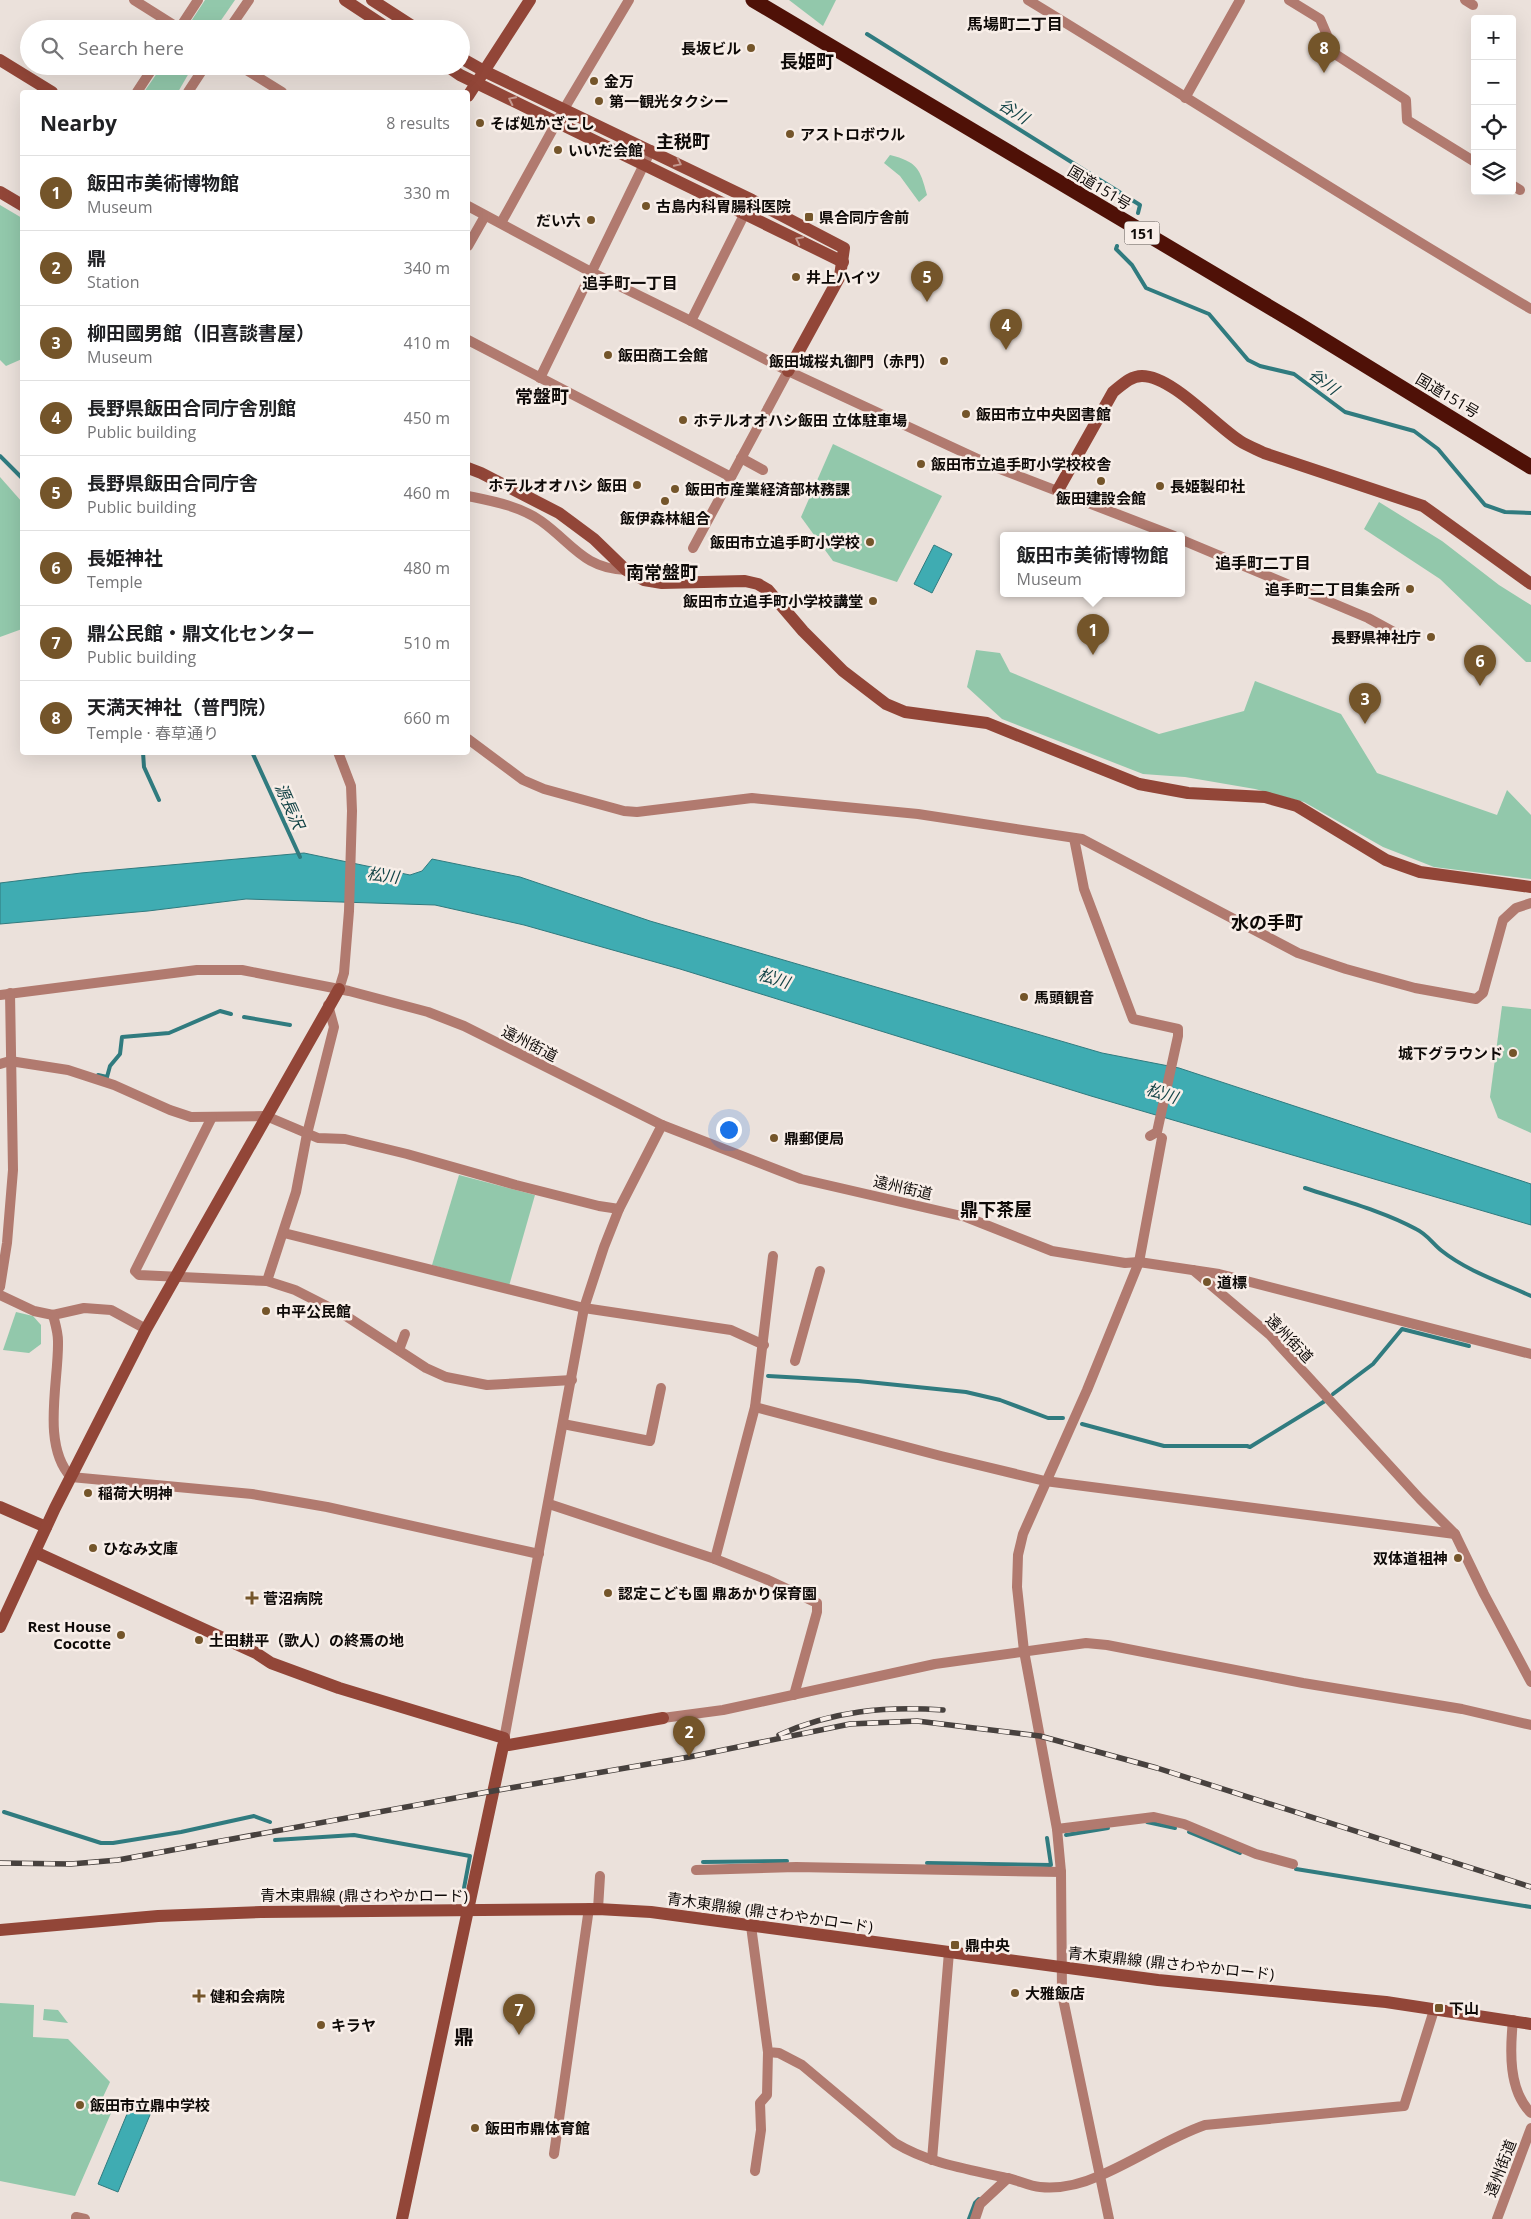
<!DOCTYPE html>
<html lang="en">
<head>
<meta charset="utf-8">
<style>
	body { margin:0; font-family:"Open Sans","Noto Sans JP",sans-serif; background:#f6f6f6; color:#202124 }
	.controls { position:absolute; right:15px; top:15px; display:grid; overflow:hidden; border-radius:5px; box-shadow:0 5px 20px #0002 }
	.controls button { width:45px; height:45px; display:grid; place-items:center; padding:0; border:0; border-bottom:1px solid #e0e0e0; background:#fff; color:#202124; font:25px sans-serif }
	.you { position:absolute; left:728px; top:1129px; width:18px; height:18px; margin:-12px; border:4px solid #fff; border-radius:50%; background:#1a73e8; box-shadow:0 0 0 8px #1a73e833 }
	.badge { display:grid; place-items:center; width:32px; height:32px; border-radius:50%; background:#74552a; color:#fff; font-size:16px; font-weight:700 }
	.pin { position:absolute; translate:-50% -41px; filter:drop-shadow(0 1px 2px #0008) }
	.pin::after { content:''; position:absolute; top:26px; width:18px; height:15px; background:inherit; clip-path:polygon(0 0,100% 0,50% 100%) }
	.popup { position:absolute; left:1000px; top:532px; width:185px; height:65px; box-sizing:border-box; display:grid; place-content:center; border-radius:5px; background:#fff; filter:drop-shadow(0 1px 4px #0005); font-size:16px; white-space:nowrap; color:#757577 }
	.popup b { font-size:19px; color:#202124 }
	.popup::after { content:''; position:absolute; left:50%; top:100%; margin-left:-10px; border:10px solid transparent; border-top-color:#fff }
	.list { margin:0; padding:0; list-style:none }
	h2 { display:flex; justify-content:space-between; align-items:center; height:65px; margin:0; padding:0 20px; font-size:21px }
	h2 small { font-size:16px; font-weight:400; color:#757577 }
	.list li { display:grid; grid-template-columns:32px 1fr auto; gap:15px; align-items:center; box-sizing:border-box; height:75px; padding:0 20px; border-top:1px solid #e0e0e0 }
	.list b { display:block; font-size:19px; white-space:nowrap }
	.list p { margin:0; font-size:16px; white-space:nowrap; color:#757577 }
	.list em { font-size:16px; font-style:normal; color:#757577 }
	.icon { flex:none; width:28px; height:28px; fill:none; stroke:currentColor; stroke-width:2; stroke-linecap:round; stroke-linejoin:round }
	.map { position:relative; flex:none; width:1531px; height:2219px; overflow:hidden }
	.search { position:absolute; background:#fff; box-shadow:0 5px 20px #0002; left:20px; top:20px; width:450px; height:55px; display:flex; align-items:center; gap:12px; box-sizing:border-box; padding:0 18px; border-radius:28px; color:#757577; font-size:19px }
	.panel { position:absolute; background:#fff; box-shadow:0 5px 20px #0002; left:20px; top:90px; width:450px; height:665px; border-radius:5px }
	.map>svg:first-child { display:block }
	.green { fill:#92c8ab }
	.water { fill:#3facb2; stroke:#307b7f }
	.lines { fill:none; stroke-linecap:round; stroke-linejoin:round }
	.stream { stroke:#307b7f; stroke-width:4 }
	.street { stroke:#b17a6f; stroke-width:10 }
	.secondary { stroke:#924638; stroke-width:12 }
	.highway { stroke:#4f1107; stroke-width:15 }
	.rail-casing { stroke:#47413e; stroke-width:5.5 }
	.rail { stroke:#f8eee8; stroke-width:4; stroke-dasharray:11; stroke-linecap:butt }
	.oneway { stroke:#c59a90 }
	.poi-dot { fill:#74552a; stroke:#f8eee8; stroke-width:2 }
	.labels { text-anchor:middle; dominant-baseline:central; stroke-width:5; stroke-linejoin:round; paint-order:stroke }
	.shield { fill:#f8eee8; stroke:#544e4b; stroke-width:1 }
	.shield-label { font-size:14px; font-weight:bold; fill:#0e0a08 }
	.poi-label { font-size:15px; font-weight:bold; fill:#0e0a08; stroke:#f8eee8; text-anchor:start }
	.street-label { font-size:15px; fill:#0e0a08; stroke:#f8eee8 }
	.neighbourhood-label { font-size:16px; font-weight:bold; fill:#0e0a08; stroke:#f8eee8 }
	.water-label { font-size:16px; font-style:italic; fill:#144447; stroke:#f8eee8 }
	.quarter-label { font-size:18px; font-weight:bold; fill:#0e0a08; stroke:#f8eee8 }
	.district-label { font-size:20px; font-weight:bold; fill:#0e0a08; stroke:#f8eee8 }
</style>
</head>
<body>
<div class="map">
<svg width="1531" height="2219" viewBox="0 0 1531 2219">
	<rect width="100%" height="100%" fill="#ebe1db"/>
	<g class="green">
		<path d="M205,0H235L215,29H186Z"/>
		<path d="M789,0H836L823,26Z"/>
		<path d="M162,66H193L178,92H144Z"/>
		<path d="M890,155C917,162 920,168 927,195L919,202L900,176L884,163Z"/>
		<path d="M0,205L22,218V359L6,366L0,360Z"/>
		<path d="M833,444L942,496L897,582L833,561L801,517Z"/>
		<path d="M0,477L22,502V629L0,637Z"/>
		<path d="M1379,502L1442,541L1499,585L1531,605V662H1526L1440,579L1364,529Z"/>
		<path d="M976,650L1000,653L1010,672L1159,734L1244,711L1255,681L1341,714L1377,773L1497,815L1507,790L1531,815V879L1434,867L1383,847L1304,802L1255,789L1185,777L1143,774L1002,719L967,687Z"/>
		<path d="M1502,1006L1531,1009V1133L1498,1118L1490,1097Z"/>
		<path d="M459,1175L535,1195L509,1286L432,1265Z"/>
		<path d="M16,1312L33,1316L41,1325V1344L29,1353L3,1350Z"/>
		<path d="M0,2003L34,2005L33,2037L68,2039L110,2082L103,2097L115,2104L75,2196L0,2181Z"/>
		<path d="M44,2009L58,2010L68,2023L43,2020Z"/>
	</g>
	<g class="water">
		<path d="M934,545L952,554L932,593L914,584Z"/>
		<path d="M304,853L410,875L422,871L432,859L520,877L650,921L1102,1053L1179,1068L1531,1184V1225L1091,1096L680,969L524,925L435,905L246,899L148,911L0,924V883L81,873Z"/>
		<path d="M132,2102L152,2110L118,2192L98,2184Z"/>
	</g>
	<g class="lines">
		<g class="stream">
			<path d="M867,34L1140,205L1138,213"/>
			<path d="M1117,246L1116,249L1132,265L1146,288L1209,314L1248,360L1260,366L1294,374L1345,412L1414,431L1438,449L1485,505L1505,512L1531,513"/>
			<path d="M0,456L22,478"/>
			<path d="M143,752L144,767L159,800"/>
			<path d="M252,752L300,857"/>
			<path d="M244,1017L290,1025"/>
			<path d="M98,1075L107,1077L110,1066L120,1054L122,1037L169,1033L220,1011L231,1014"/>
			<path d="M1305,1188C1341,1200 1383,1211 1416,1229C1427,1234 1433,1244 1442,1251C1467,1271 1503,1283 1531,1296"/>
			<path d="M768,1376L858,1381L966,1392L1000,1400L1048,1418H1063"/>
			<path d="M1333,1394L1373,1364L1402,1329L1469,1346"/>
			<path d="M1082,1424L1164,1446H1247L1250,1447L1325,1401"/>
			<path d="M4,1812L101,1843H113L181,1832L254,1816L270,1822"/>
			<path d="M1147,1822L1175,1828"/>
			<path d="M1189,1832L1240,1853"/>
			<path d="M1066,1835L1108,1828"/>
			<path d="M275,1840L354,1835L470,1856L464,1888"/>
			<path d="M703,1862L787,1861"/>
			<path d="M927,1863L1051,1865L1047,1838"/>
			<path d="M1296,1869L1531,1907"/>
			<path d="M969,2219L975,2203L979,2199"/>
		</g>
		<g class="street">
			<path d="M134,0L180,29"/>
			<path d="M1028,0C1196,102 1361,209 1531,309"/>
			<path d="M1289,0L1320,19L1335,54L1406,100L1407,120L1475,162"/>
			<path d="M1465,0L1473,5"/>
			<path d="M179,29L198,0"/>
			<path d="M229,29L249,0"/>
			<path d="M240,66L282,92"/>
			<path d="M137,92L154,66"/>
			<path d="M188,92L205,66"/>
			<path d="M1185,98L1240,0"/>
			<path d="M1512,185L1520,190"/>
			<path d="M468,206L591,272L691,321L788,371L995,467L1174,536"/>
			<path d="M501,223L564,109L629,0"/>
			<path d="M468,246L485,216"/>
			<path d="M691,321L745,213"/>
			<path d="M468,340L731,477"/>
			<path d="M540,378L651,150"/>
			<path d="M741,458L763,470"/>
			<path d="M468,496C492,501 520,506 541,521C572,543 584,569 626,570"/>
			<path d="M1182,540L1368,618L1401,636"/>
			<path d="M693,548L788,371"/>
			<path d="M468,739L523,780L544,789L624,811L637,812L752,798L918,814L1082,839L1298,953L1346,969L1415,988L1476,999L1483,993L1503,920L1516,908L1531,903"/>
			<path d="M338,752L351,786L352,811L349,911L344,973L339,989"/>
			<path d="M1074,838L1084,889L1133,1019L1178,1029V1036L1157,1132L1150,1136"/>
			<path d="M0,995L197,970H242L349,991L428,1012L464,1026L662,1125L801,1179L966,1217L1052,1251L1125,1263L1139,1262L1219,1274L1531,1354"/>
			<path d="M0,1064L10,1061L68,1070L114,1085L170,1110L191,1117L266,1116L318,1138L345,1139L407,1154L516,1185L599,1206L619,1209"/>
			<path d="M212,1117L135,1271L139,1275L267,1281L295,1290L346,1316L426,1368L446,1377L487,1385L572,1380"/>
			<path d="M284,1233L584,1308L731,1330L764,1345"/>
			<path d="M1193,1270L1270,1335L1420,1499L1455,1534L1484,1594L1531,1682"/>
			<path d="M267,1281L296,1192L307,1134L334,1027L328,1005"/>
			<path d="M0,1287L7,1243L13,1170L10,993"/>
			<path d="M0,1295L34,1311L53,1315L84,1308L111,1310L146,1329"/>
			<path d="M53,1315C55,1323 58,1332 58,1341C59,1381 41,1445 71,1477L252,1494L327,1507L539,1554"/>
			<path d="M399,1350L405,1334"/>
			<path d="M795,1361L820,1271"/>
			<path d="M755,1407L941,1456L1045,1481L1455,1534"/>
			<path d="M563,1424L650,1441L661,1388"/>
			<path d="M549,1504L715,1559L755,1407L773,1256"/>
			<path d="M715,1559L768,1580L817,1603V1612L794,1695"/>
			<path d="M663,1718L723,1710L935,1664L1086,1643L1107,1645L1303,1683L1462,1709L1531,1725"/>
			<path d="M503,1745L584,1308L604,1247L619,1209L662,1125"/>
			<path d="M1057,1829L1154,1817L1184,1824L1256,1854L1293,1864"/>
			<path d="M696,1870L796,1867L1061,1872"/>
			<path d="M598,1909L600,1876"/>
			<path d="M751,1926L768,2052L779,2053L802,2065L895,2143C930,2164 968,2169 1007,2178C1018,2180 1029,2186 1040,2187C1059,2189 1081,2184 1099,2176C1135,2161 1168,2138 1205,2125L1404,2106L1434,2010"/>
			<path d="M1513,2020C1510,2050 1508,2090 1531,2113"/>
			<path d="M554,2154L589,1908"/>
			<path d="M932,2160L949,1952"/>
			<path d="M755,2171L761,2130L760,2103L767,2095L768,2052"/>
			<path d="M76,2219V2217L85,2219"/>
			<path d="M975,2219L980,2204L1008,2178"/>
			<path d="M1109,2219L1062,1994L1061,1872L1057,1829L1024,1651L1017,1587L1018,1555L1023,1534L1087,1390L1139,1262L1162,1138"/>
			<path d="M1497,2219L1531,2128"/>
		</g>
		<g class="secondary">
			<path d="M345,0L389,29"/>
			<path d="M372,0L417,29"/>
			<path d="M461,58L484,71L752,200L844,248L840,276L788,371"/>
			<path d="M0,60L52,92"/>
			<path d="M447,66L460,75L843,262"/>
			<path d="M468,96L530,0"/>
			<path d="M0,192L22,205"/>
			<path d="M468,468L481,473L559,513L594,539L626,570L644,580L662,583L745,581L758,584L768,590L803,631L843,671L886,704L905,712L987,723L1139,784L1188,793L1265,797L1297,806L1386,860L1420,872L1531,887"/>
			<path d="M1058,490L1113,392C1122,385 1130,376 1142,376C1172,376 1215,425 1240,441C1248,446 1256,449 1264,453L1423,506L1531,584"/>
			<path d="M0,1507L46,1527"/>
			<path d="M35,1552L256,1653L271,1663L339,1688L504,1738"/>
			<path d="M0,1627L55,1508L146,1329L339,989"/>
			<path d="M0,1930L158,1916L261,1912L598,1909L651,1912L1158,1980L1386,2002L1531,2024"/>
			<path d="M402,2219L503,1746L663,1718"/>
		</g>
		<path class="highway" d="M753,0L1298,324L1531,467"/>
		<g class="rail-casing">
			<g id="rail">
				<path d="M779,1735C832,1711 885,1706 943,1710"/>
				<path d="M0,1863L71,1864L118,1860L493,1791L689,1757L850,1724L917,1721L1040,1736L1157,1768L1531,1887"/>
			</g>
		</g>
		<use href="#rail" class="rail"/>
	</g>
	<defs><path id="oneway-chevron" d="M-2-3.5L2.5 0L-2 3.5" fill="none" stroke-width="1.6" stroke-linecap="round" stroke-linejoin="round" transform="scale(1.25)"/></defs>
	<g class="oneway">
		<use href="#oneway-chevron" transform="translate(512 100) rotate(-154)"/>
		<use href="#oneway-chevron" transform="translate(678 163) rotate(26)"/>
		<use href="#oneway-chevron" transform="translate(799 240) rotate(-153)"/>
	</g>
	<g class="poi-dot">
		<circle cx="751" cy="48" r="5"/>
		<circle cx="594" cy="81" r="5"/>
		<circle cx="599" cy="101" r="5"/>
		<circle cx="480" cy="123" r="5"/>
		<circle cx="790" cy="134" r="5"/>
		<circle cx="558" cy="150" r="5"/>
		<circle cx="646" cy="206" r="5"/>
		<rect x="804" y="212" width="10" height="10" rx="2.5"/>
		<circle cx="591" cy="220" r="5"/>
		<circle cx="796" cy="277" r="5"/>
		<circle cx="608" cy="355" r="5"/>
		<circle cx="944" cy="361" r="5"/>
		<circle cx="966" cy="414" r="5"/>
		<circle cx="683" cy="420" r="5"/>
		<circle cx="921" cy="464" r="5"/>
		<circle cx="1101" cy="481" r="5"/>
		<circle cx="637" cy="485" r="5"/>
		<circle cx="1160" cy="486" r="5"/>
		<circle cx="675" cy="489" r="5"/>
		<circle cx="665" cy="501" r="5"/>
		<circle cx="870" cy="542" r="5"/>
		<circle cx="1410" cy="589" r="5"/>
		<circle cx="873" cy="601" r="5"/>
		<circle cx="1431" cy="637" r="5"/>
		<circle cx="1024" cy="997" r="5"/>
		<circle cx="1513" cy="1053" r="5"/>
		<circle cx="774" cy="1138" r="5"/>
		<circle cx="1207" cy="1282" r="5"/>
		<circle cx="266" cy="1311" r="5"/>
		<circle cx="88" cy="1493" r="5"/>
		<circle cx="93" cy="1548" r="5"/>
		<circle cx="1458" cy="1558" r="5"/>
		<circle cx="608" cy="1593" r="5"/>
		<path d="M249.5 1590.5h5v5h5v5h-5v5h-5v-5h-5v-5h5z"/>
		<circle cx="121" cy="1635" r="5"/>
		<circle cx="199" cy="1640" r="5"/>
		<rect x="950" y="1940" width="10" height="10" rx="2.5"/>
		<circle cx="1015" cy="1993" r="5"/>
		<path d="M196.5 1988.5h5v5h5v5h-5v5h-5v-5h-5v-5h5z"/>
		<rect x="1434" y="2003" width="10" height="10" rx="2.5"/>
		<circle cx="321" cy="2025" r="5"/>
		<circle cx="80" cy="2105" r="5"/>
		<circle cx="475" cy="2128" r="5"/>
	</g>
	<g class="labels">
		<rect class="shield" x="1124.5" y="221.5" width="35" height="23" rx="4"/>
		<g class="shield-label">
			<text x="1142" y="233">151</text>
		</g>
		<g class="poi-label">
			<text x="741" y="48" text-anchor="end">長坂ビル</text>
			<text x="604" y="81">金万</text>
			<text x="609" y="101">第一観光タクシー</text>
			<text x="490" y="123">そば処かざこし</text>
			<text x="800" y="134">アストロボウル</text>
			<text x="568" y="150">いいだ会館</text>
			<text x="656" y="206">古島内科胃腸科医院</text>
			<text x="819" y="217">県合同庁舎前</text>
			<text x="581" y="220" text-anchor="end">だい六</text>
			<text x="806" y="277">井上ハイツ</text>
			<text x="618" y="355">飯田商工会館</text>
			<text x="934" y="361" text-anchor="end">飯田城桜丸御門（赤門）</text>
			<text x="976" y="414">飯田市立中央図書館</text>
			<text x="693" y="420">ホテルオオハシ飯田 立体駐車場</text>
			<text x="931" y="464">飯田市立追手町小学校校舎</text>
			<text x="627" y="485" text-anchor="end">ホテルオオハシ 飯田</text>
			<text x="1170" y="486">長姫製印社</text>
			<text x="685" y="489">飯田市産業経済部林務課</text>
			<text x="1101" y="498" text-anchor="middle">飯田建設会館</text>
			<text x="665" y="518" text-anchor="middle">飯伊森林組合</text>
			<text x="860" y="542" text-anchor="end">飯田市立追手町小学校</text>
			<text x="1400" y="589" text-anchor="end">追手町二丁目集会所</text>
			<text x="863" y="601" text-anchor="end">飯田市立追手町小学校講堂</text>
			<text x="1421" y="637" text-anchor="end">長野県神社庁</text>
			<text x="1034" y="997">馬頭観音</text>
			<text x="1503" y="1053" text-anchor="end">城下グラウンド</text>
			<text x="784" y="1138">鼎郵便局</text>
			<text x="1217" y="1282">道標</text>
			<text x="276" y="1311">中平公民館</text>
			<text x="98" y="1493">稲荷大明神</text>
			<text x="103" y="1548">ひなみ文庫</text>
			<text x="1448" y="1558" text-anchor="end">双体道祖神</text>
			<text x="618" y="1593">認定こども園 鼎あかり保育園</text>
			<text x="263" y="1598">菅沼病院</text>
			<text x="111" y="1626" text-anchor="end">Rest House<tspan x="111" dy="17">Cocotte</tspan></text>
			<text x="209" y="1640">土田耕平（歌人）の終焉の地</text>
			<text x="965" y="1945">鼎中央</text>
			<text x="1025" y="1993">大雅飯店</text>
			<text x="210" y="1996">健和会病院</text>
			<text x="1449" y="2008">下山</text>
			<text x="331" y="2025">キラヤ</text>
			<text x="90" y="2105">飯田市立鼎中学校</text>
			<text x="485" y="2128">飯田市鼎体育館</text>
		</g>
		<g class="street-label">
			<text transform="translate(1100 187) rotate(31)">国道151号</text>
			<text transform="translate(1448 395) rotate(31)">国道151号</text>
			<text transform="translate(530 1043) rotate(27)">遠州街道</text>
			<text transform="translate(903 1187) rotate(13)">遠州街道</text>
			<text transform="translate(1290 1338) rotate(46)">遠州街道</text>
			<text x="364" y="1895">青木東鼎線 (鼎さわやかロード)</text>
			<text transform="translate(770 1912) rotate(8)">青木東鼎線 (鼎さわやかロード)</text>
			<text transform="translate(1171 1963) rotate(6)">青木東鼎線 (鼎さわやかロード)</text>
			<text transform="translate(1500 2168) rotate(-69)">遠州街道</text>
		</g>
		<g class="neighbourhood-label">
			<text x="1015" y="24">馬場町二丁目</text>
			<text x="630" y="283">追手町一丁目</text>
			<text x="1263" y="563">追手町二丁目</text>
		</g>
		<g class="water-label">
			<text transform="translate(1014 111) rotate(32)">谷川</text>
			<text transform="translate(1324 381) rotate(37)">谷川</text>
			<text transform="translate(290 806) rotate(66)">源長沢</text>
			<text transform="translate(383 875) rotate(7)">松川</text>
			<text transform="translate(774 978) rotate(17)">松川</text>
			<text transform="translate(1162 1093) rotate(17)">松川</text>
		</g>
		<g class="quarter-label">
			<text x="807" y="61">長姫町</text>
			<text x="683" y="141">主税町</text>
			<text x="542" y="396">常盤町</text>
			<text x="662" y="572">南常盤町</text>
			<text x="1267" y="922">水の手町</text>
			<text x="996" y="1209">鼎下茶屋</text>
		</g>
		<g class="district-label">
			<text x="464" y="2036">鼎</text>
		</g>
	</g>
</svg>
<div class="controls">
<button>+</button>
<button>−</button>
<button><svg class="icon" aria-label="locate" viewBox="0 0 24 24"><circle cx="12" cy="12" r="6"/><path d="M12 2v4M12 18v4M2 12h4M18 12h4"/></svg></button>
<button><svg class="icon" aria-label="layers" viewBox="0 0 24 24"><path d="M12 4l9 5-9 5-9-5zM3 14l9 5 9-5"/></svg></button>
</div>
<div class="you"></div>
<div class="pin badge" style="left:1093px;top:655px">1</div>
<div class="popup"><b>飯田市美術博物館</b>Museum</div>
<div class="pin badge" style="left:689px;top:1757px">2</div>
<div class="pin badge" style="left:1365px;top:724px">3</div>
<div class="pin badge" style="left:1006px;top:350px">4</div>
<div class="pin badge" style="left:927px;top:302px">5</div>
<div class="pin badge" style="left:1480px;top:686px">6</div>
<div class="pin badge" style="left:519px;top:2035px">7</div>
<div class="pin badge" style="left:1324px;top:73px">8</div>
<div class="search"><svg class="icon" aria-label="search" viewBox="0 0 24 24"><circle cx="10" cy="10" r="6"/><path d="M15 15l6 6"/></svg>Search here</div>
<section class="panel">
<h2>Nearby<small>8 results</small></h2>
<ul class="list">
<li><span class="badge">1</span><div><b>飯田市美術博物館</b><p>Museum</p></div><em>330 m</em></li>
<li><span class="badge">2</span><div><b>鼎</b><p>Station</p></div><em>340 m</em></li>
<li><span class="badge">3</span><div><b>柳田國男館（旧喜談書屋）</b><p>Museum</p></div><em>410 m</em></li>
<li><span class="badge">4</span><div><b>長野県飯田合同庁舎別館</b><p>Public building</p></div><em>450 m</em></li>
<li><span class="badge">5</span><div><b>長野県飯田合同庁舎</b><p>Public building</p></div><em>460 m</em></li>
<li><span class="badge">6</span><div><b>長姫神社</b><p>Temple</p></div><em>480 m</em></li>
<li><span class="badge">7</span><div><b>鼎公民館・鼎文化センター</b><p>Public building</p></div><em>510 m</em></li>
<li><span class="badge">8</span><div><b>天満天神社（普門院）</b><p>Temple · 春草通り</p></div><em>660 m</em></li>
</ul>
</section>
</div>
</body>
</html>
